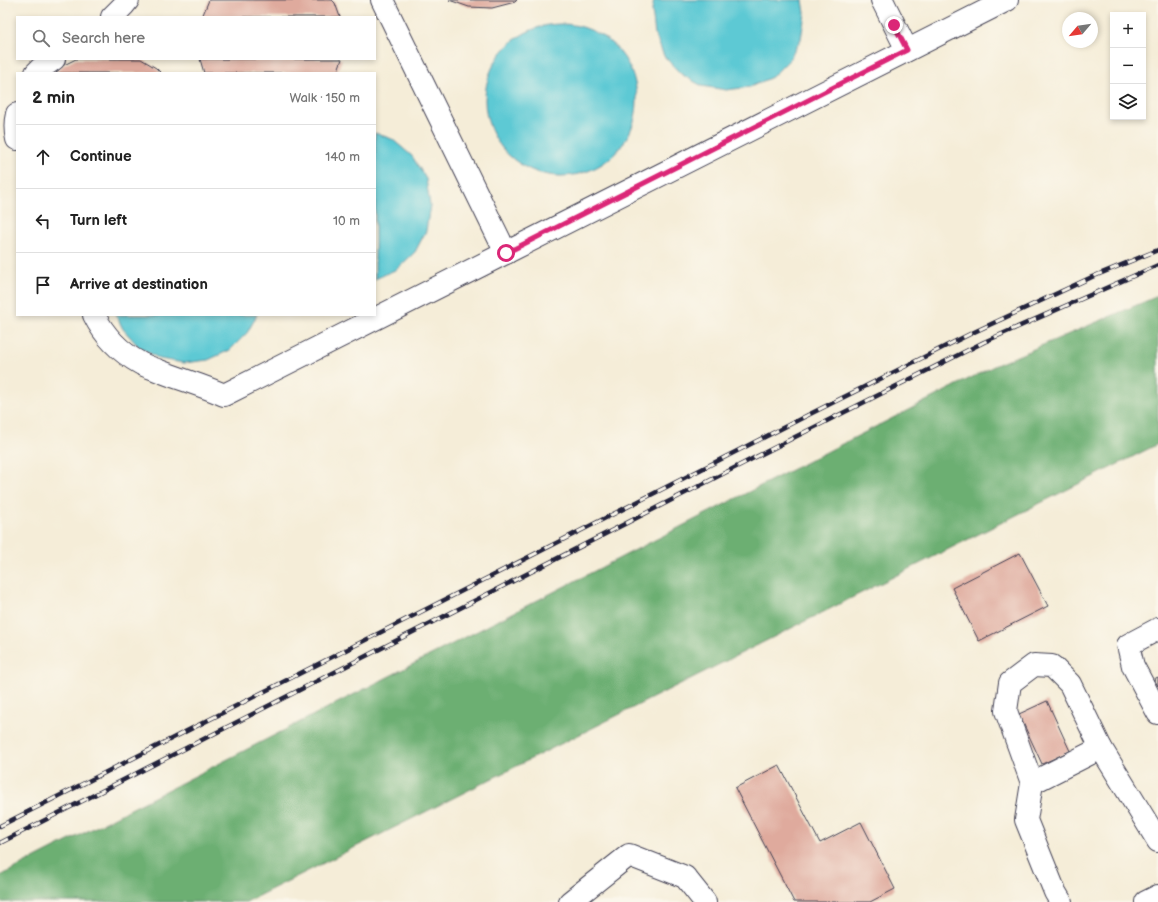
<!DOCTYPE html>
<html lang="en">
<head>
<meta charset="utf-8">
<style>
	body { margin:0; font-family:"Balsamiq Sans",sans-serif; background:#f2f2f2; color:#222 }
	.controls { position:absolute; right:12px; top:12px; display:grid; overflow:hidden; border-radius:0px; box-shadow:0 2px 6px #0003 }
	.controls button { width:36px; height:36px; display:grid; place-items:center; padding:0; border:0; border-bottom:1px solid #e0e0e0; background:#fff; color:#222; font:20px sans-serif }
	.compass { position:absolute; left:1062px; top:12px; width:36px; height:36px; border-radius:50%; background:#fff; box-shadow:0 2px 6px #0003; rotate:241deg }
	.stop { position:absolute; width:12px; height:12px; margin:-9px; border:3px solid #db2777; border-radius:50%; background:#fff }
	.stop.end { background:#db2777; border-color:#fff; box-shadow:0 1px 4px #0008 }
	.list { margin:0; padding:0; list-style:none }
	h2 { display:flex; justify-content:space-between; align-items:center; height:52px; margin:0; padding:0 16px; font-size:17px }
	h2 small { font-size:13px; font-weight:400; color:#767676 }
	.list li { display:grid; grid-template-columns:26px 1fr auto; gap:12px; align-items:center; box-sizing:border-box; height:64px; padding:0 16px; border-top:1px solid #e0e0e0 }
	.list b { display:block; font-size:15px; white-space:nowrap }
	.list em { font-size:13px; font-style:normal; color:#767676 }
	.icon { flex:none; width:22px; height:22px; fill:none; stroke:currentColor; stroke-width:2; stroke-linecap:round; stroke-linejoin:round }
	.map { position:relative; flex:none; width:1158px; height:902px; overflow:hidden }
	.search { position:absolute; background:#fff; box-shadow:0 2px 6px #0003; left:16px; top:16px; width:360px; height:44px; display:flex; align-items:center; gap:10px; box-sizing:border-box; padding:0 14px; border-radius:0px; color:#767676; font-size:15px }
	.panel { position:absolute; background:#fff; box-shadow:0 2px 6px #0003; left:16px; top:72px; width:360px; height:244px; border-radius:0px }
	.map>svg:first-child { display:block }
	.forest { fill:#6caf72; stroke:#476856 }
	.water { fill:#5dc9d4; stroke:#407688 }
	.building { fill:#dfaa9d }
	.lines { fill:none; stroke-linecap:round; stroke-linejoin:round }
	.minor-casing { stroke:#424053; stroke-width:24 }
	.minor { stroke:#fff; stroke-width:22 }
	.rail-casing { stroke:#22223b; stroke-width:4.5 }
	.rail { stroke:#fbf7ec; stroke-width:3; stroke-dasharray:9; stroke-linecap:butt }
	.route { stroke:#db2777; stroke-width:5 }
</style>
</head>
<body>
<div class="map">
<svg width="1158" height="902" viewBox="0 0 1158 902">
	<rect width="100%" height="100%" fill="#fbf7ec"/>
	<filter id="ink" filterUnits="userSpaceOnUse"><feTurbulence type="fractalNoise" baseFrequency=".025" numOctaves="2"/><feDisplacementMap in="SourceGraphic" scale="8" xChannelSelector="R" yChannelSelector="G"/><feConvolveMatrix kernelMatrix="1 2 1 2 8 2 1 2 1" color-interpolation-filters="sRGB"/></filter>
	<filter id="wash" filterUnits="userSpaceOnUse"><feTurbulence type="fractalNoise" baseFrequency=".012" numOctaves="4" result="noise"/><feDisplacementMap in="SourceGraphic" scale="16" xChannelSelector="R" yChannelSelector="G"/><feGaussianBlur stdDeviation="0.9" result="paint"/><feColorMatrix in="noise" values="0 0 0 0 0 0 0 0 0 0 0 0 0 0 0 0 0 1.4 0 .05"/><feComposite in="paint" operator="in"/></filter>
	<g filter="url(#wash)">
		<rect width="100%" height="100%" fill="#f5edd8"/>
		<path class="forest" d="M1158,296V444L246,902H0V876L996,365Z"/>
		<g class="water">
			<path d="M654,0H803L805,13L801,39L789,60L772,77L750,87L726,90L702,86L681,74L664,56L655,34L652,10Z"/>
			<circle cx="561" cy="100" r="76"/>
			<path d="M375,133L392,139L412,156L426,179L430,205L426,231L415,252L397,269L375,279Z"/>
			<path d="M116,315H257L247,333L230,350L208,360L184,363L160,359L139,347L123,329Z"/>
		</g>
		<g id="blocks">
			<g class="building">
				<path d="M209,0H332L335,3L340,17H202Z"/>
				<path d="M449,0H517L515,2L492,8L469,7Z"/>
				<path d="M76,59H141L156,68L161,73H56L62,66Z"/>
				<path d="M200,59H342L337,73H204Z"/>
				<path d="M1020,553L1048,606L979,641L952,588Z"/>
				<path d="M1158,677V686L1154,679Z"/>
				<path d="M1047,701L1070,751L1042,764L1019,714Z"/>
				<path d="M779,765L820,843L861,822L895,889L870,902H794L735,788Z"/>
			</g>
		</g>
	</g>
	<g filter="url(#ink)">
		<use href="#blocks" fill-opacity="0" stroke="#424053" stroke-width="1"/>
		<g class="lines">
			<g class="minor-casing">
				<g id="minor">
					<path d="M382,0L506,253"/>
					<path d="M882,0L907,50"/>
					<path d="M112,17L124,5L128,0"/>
					<path d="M36,73L40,69L54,59"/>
					<path d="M17,114C15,122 15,131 17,139"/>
					<path d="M94,315C104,335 120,352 140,363C145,366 152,368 157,370C179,379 202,385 224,395L1007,0"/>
					<path d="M1158,629L1128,645L1133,666L1158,713"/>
					<path d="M1032,783L1101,748"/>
					<path d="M570,902L629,855L685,877L705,902"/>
					<path d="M1061,902L1055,892L1026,820L1032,783L1006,711L1010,683L1034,665L1052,666L1070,684L1101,748L1158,841"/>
					<path d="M1146,902L1158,896"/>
				</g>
			</g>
			<use href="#minor" class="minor"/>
			<g class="rail-casing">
				<g id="rail">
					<path d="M0,826L808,415L972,333L1092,277L1158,250"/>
					<path d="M0,843L795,437L984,342L1158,265"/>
				</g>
			</g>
			<use href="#rail" class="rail"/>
		</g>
	</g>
	<g class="lines" filter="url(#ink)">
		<path class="route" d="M506,253L907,50L894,25"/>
	</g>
</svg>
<div class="controls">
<button>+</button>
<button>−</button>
<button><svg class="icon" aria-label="layers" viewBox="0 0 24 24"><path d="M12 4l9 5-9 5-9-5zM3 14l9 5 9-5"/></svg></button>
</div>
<svg class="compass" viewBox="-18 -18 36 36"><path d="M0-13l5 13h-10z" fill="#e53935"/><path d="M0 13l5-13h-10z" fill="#767676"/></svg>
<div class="stop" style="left:506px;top:253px"></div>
<div class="stop end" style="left:894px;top:25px"></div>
<div class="search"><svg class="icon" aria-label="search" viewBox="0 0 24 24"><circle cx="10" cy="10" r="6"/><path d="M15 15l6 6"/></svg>Search here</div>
<section class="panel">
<h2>2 min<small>Walk · 150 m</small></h2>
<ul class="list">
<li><svg class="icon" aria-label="ahead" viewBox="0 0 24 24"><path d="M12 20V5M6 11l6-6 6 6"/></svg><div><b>Continue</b></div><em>140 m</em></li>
<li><svg class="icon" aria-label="left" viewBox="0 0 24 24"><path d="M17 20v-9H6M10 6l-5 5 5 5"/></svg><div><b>Turn left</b></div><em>10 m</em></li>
<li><svg class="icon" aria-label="arrive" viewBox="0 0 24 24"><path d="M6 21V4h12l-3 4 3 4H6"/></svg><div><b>Arrive at destination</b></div></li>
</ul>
</section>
</div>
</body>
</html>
